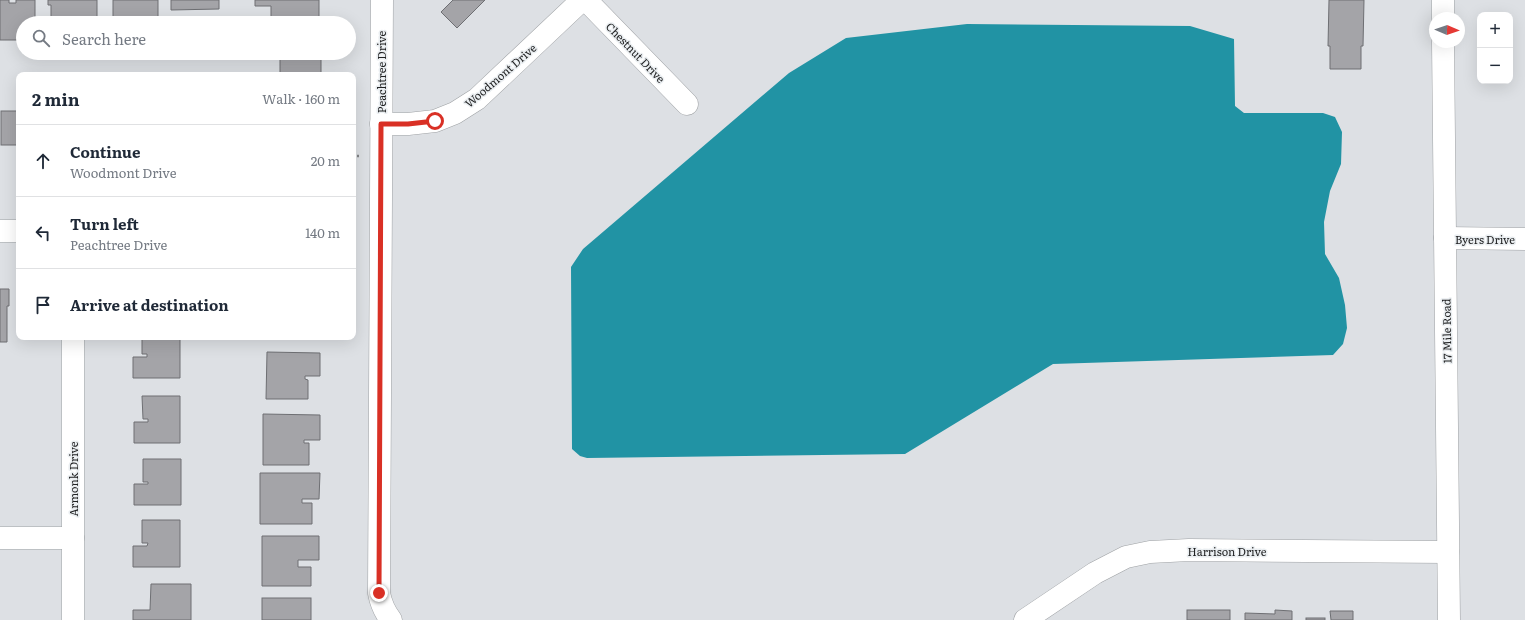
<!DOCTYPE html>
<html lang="en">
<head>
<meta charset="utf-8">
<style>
	body { margin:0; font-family:Literata,serif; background:#f6f6f7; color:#1f2937 }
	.controls { position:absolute; right:12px; top:12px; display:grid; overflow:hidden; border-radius:8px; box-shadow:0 4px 16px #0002 }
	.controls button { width:36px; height:36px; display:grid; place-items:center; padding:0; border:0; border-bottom:1px solid #e0e1e3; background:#fff; color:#1f2937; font:20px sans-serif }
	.compass { position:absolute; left:1429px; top:12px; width:36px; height:36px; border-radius:50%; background:#fff; box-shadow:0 4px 16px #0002; rotate:92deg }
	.stop { position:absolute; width:12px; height:12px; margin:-9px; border:3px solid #d93025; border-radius:50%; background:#fff }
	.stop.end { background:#d93025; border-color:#fff; box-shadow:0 1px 4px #0008 }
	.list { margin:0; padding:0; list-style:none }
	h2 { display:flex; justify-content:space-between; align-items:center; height:52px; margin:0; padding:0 16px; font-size:17px }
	h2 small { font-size:13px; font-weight:400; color:#747a83 }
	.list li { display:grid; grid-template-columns:26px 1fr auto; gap:12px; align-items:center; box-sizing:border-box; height:72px; padding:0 16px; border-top:1px solid #e0e1e3 }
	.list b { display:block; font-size:15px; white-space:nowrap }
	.list p { margin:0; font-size:13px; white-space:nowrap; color:#747a83 }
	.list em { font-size:13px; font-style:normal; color:#747a83 }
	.icon { flex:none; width:22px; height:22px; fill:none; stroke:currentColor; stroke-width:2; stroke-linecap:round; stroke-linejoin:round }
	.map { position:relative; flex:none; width:1525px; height:620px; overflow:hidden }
	.search { position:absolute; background:#fff; box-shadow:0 4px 16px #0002; left:16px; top:16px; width:340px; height:44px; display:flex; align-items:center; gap:10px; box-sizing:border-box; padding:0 14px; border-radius:22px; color:#747a83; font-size:15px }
	.panel { position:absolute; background:#fff; box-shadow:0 4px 16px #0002; left:16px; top:72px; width:340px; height:268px; border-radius:8px }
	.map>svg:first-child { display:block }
	.water { fill:#2193a4 }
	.building { fill:#a4a4a8; stroke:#6e6f73 }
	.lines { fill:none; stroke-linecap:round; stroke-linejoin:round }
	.minor-casing { stroke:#9ea1a4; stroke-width:23 }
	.major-casing { stroke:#9ea1a4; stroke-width:23 }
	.path { stroke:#828486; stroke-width:2.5; stroke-dasharray:2 2; stroke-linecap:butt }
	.minor { stroke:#fff; stroke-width:22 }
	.major { stroke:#fff; stroke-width:22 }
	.route { stroke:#d93025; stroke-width:5 }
	.labels { text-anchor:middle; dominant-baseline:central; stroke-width:3; stroke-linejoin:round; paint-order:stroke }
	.street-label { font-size:11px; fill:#212223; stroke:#eaeef1 }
</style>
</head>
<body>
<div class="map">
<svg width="1525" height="620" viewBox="0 0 1525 620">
	<rect width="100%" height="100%" fill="#dde0e4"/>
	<path class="water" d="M967,24L1190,26L1234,39L1235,106L1244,113H1323L1335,117L1342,132L1341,164L1330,191L1324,222L1325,254L1339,278L1345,305L1347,328L1343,344L1333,355L1053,364L905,454L587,458L580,456L572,449L571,267L583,249L789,73L846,38Z"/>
	<g class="building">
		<path d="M0,0H9V3H16V0H35V23H23V40H0Z"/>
		<path d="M48,0H97V23H51V5H48Z"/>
		<rect x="113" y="0" width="45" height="23"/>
		<path d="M171,0H219V9L171,10Z"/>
		<path d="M255,0H319V17H311V23H271V6H255Z"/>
		<path d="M453,0H485L457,28L441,12Z"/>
		<path d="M1329,0H1364L1363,46H1361V69H1330V46H1328Z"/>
		<rect x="280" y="53" width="41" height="22"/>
		<rect x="1" y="111" width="18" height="34"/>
		<path d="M0,289H9V306H7V342H0Z"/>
		<path d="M142,337H180V378H133V357H147V354H142Z"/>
		<path d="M267,352L320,353V376H305V379L308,380V399H266Z"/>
		<path d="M142,396H180V443H134V422H148V419H143Z"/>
		<path d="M263,414L320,415V440H304V443H309V465H263Z"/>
		<path d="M143,459H181V505H134V484H148V482H143Z"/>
		<path d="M260,473H320L319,499H302V503H312V524H260Z"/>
		<path d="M142,520H180V567H133V546H147L148,543H142Z"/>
		<path d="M262,536H319V560H298V567H311V586H262Z"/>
		<path d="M151,584H191V620H133V610H150Z"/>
		<rect x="262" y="598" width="49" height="22"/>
		<rect x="1187" y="610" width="43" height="10"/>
		<path d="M1275,610L1292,611V620H1245V613L1275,614Z"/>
		<path d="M1330,611H1353V620H1331Z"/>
		<rect x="1306" y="618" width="19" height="2"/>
	</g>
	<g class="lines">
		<g class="minor-casing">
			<g id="minor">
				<path d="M382,0L379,593C381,604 384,611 391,620"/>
				<path d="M586,0L687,104"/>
				<path d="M381,124H408L435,121L455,113L477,99L582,0"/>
				<path d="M0,231H19"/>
				<path d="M1445,238L1525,239"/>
				<path d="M0,538H73"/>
				<path d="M73,620V337"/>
				<path d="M1025,620L1095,573L1126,557L1150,552L1189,550L1448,552"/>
			</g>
		</g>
		<g class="major-casing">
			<g id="major">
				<path d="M1443,0V18"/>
				<path d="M1443,42L1449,620"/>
			</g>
		</g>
		<path class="path" d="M353,156H359"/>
		<use href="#minor" class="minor"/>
		<use href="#major" class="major"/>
	</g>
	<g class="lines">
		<path class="route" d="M379,593L381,124H408L435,121"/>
	</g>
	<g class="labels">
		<g class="street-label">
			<text transform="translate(636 52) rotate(46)">Chestnut Drive</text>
			<text transform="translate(381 72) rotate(-90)">Peachtree Drive</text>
			<text transform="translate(500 75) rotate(-41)">Woodmont Drive</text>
			<text x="1485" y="239">Byers Drive</text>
			<text transform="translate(1446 331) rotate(-91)">17 Mile Road</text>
			<text transform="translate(73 479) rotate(-90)">Armonk Drive</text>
			<text x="1227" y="551">Harrison Drive</text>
		</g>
	</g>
</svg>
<div class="controls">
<button>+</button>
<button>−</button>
</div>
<svg class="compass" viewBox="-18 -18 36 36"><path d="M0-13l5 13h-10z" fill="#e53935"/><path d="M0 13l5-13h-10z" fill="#747a83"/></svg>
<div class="stop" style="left:435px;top:121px"></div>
<div class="stop end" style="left:379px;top:593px"></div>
<div class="search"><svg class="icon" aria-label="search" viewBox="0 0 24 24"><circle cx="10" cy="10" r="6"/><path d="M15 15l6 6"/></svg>Search here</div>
<section class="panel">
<h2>2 min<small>Walk · 160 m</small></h2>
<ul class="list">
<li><svg class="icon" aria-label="ahead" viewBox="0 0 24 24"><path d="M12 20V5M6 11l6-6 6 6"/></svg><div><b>Continue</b><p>Woodmont Drive</p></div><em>20 m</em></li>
<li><svg class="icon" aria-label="left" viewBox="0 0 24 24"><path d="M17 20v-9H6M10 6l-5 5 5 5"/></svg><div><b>Turn left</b><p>Peachtree Drive</p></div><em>140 m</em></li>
<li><svg class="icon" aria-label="arrive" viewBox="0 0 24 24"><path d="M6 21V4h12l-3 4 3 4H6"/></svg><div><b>Arrive at destination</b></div></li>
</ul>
</section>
</div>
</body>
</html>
